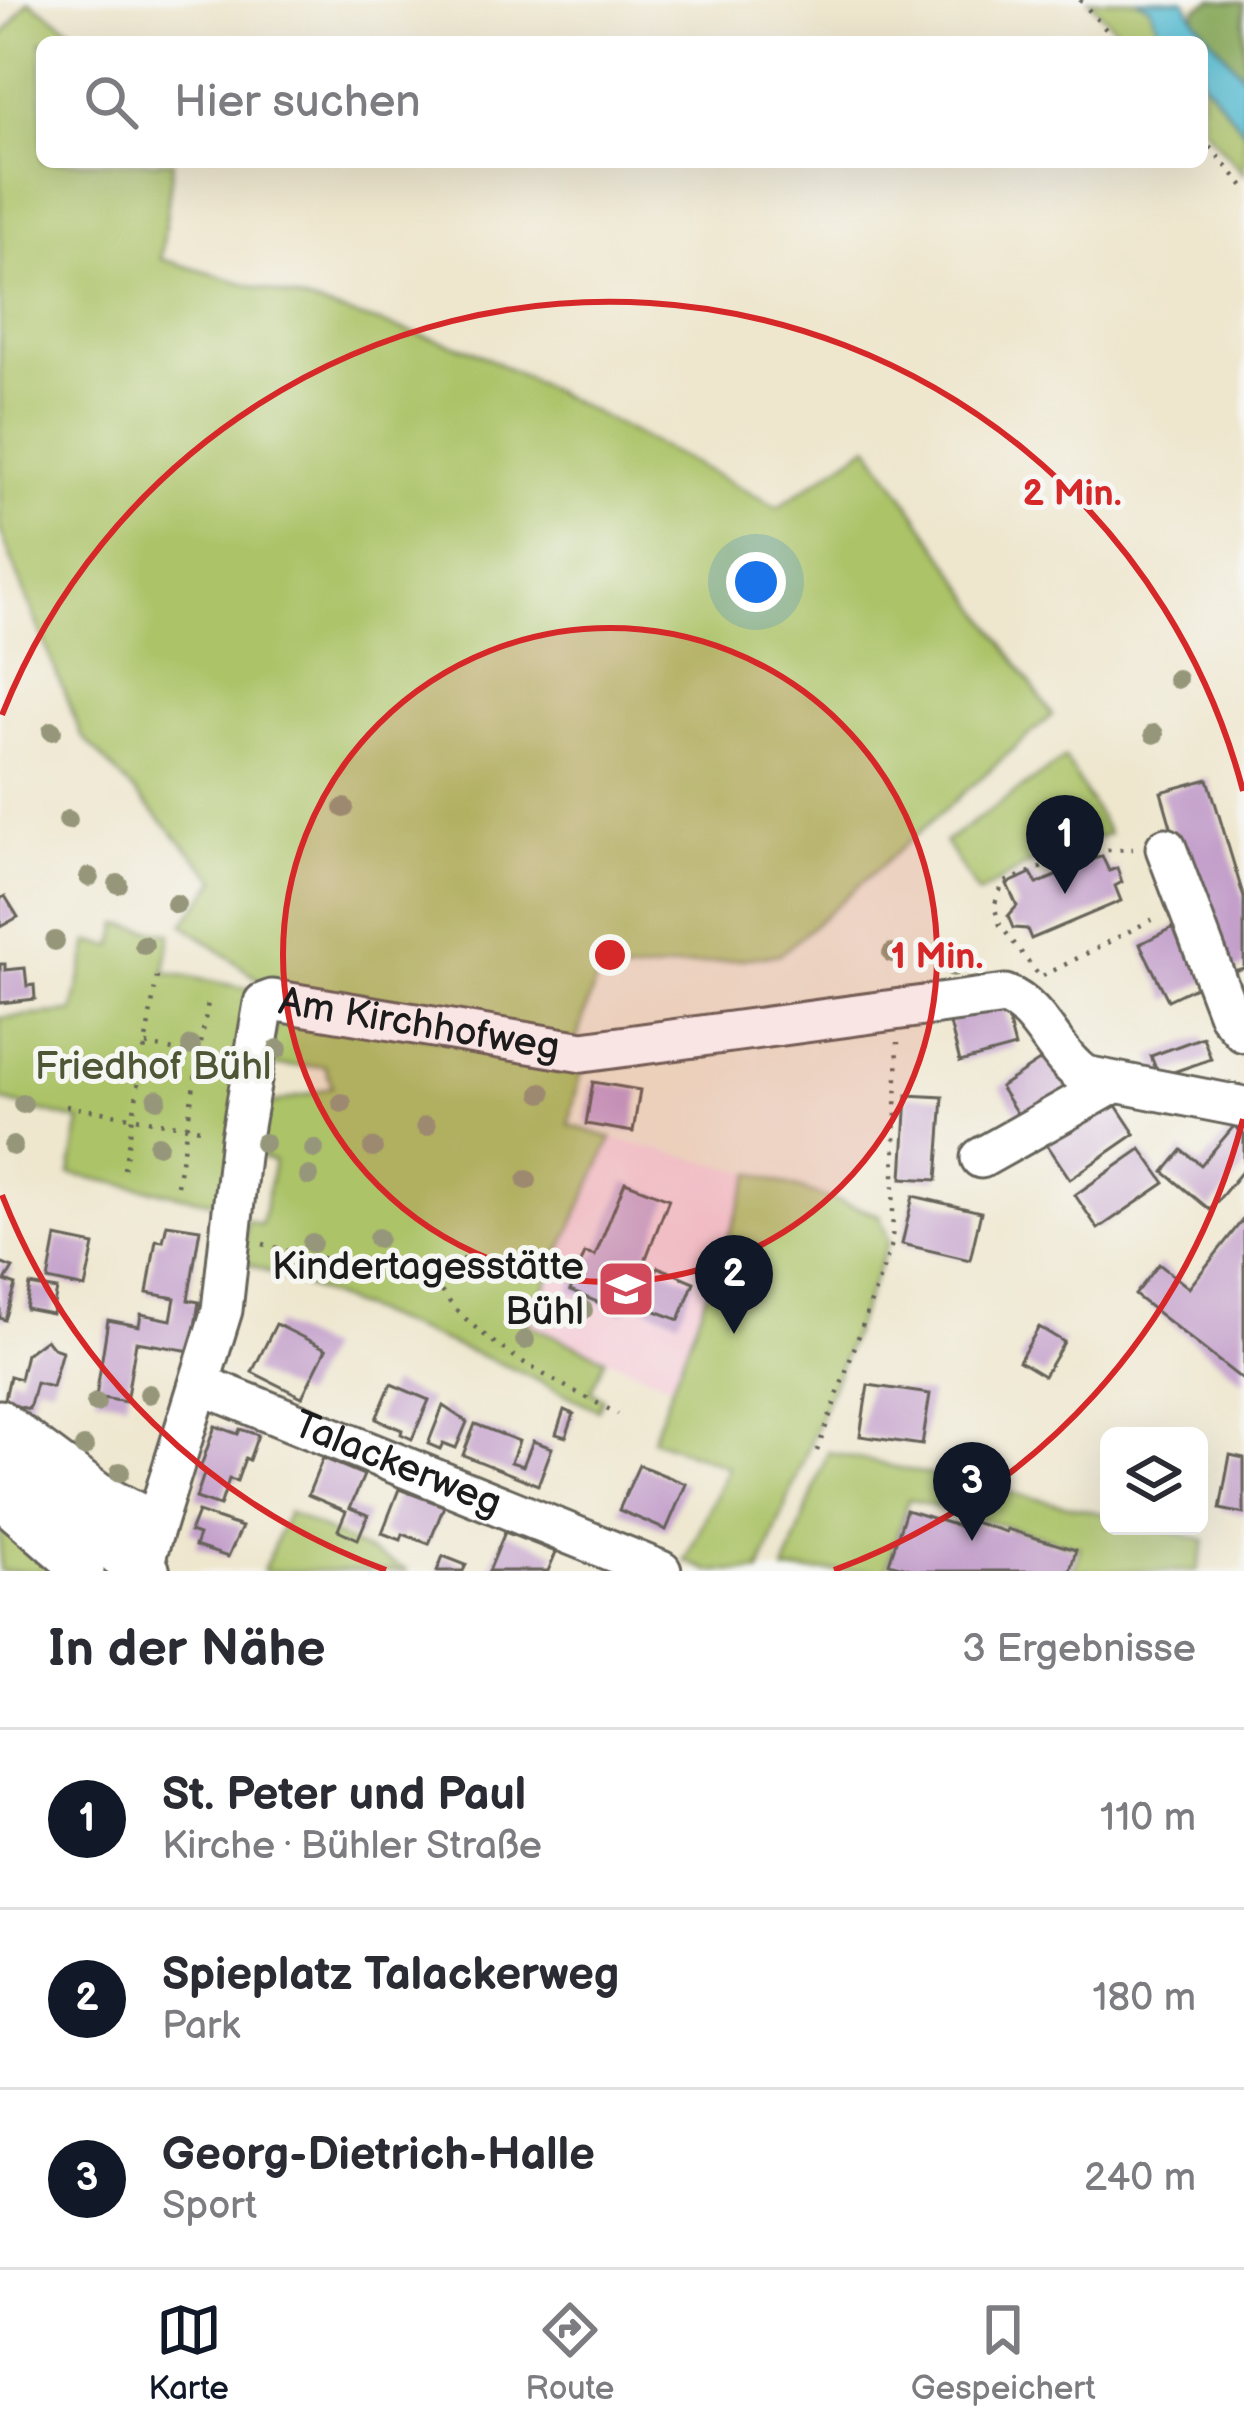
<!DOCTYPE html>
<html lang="de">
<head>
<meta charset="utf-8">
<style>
	body { margin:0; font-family:"Balsamiq Sans",sans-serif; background:#f2f2f3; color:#2b2b33 }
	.controls { position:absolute; right:36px; bottom:36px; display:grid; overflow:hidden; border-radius:18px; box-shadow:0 12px 48px #0002 }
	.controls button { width:108px; height:108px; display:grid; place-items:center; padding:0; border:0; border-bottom:3px solid #e1e1e2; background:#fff; color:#2b2b33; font:60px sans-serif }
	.you { position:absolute; left:756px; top:582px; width:42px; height:42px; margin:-30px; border:9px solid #fff; border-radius:50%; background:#1a73e8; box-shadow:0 0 0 18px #1a73e833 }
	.badge { display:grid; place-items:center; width:78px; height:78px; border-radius:50%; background:#111827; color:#fff; font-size:39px; font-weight:700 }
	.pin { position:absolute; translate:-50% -99px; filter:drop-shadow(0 3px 6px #0008) }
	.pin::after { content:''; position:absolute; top:63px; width:42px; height:36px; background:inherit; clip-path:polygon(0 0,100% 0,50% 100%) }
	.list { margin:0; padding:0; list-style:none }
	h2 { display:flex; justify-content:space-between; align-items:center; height:156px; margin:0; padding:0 48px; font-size:51px }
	h2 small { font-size:39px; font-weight:400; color:#7c7c81 }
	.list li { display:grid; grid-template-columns:78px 1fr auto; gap:36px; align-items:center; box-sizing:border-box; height:180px; padding:0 48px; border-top:3px solid #e1e1e2 }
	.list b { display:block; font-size:45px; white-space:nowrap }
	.list p { margin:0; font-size:39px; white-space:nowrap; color:#7c7c81 }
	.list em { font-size:39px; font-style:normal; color:#7c7c81 }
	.icon { flex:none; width:66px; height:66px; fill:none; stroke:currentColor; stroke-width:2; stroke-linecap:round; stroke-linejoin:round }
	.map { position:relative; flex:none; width:1244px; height:1571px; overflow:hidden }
	.search { position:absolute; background:#fff; box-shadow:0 12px 48px #0002; left:36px; right:36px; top:36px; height:132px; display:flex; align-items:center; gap:30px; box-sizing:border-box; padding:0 42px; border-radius:18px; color:#7c7c81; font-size:45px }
	.sheet { height:696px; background:#fff }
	nav { display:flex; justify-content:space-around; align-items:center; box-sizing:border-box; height:168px; border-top:3px solid #e1e1e2; background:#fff; font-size:33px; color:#7c7c81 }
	nav a { display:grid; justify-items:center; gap:6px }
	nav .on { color:#111827 }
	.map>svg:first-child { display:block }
	.built { fill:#f5cfd9 }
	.green { fill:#acc367; stroke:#647042; stroke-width:3 }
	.forest { fill:#89a95c; stroke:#52623c; stroke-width:3 }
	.water { fill:#57bed4; stroke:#3a6d78; stroke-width:3 }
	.building { fill:#c39fca }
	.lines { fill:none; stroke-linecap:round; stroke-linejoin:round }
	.minor-casing { stroke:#66635a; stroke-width:45 }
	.major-casing { stroke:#66635a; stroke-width:54 }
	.path { stroke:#66635a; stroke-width:4.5; stroke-dasharray:3 9; stroke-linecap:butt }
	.minor { stroke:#fff; stroke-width:39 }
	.major { stroke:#fff; stroke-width:48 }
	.tree { fill:#96977a }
	.ring { fill:none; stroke:#d62828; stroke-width:6 }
	.labels { text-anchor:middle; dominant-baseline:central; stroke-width:10; stroke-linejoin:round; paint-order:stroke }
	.street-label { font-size:39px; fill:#1c1c1c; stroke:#f6f6f2 }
	.park-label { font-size:39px; fill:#4e5636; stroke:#f6f6f2 }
	.poi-label { font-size:39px; fill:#1c1c1c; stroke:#f6f6f2; text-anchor:end }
	.centre { fill:#d62828; stroke:#f6f6f2; stroke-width:6 }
	.ring-label { font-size:36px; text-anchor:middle; font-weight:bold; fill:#d62828; stroke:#f6f6f2; stroke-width:10; stroke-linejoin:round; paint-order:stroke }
</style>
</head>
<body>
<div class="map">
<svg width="1244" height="1571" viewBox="0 0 1244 1571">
	<rect width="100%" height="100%" fill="#f6f6f2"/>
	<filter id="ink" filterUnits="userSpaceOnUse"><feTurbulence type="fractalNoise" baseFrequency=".00833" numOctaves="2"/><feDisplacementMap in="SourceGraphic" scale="24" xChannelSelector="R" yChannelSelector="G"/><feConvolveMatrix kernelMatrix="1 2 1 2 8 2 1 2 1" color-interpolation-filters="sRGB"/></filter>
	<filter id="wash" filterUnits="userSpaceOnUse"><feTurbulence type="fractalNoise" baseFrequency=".004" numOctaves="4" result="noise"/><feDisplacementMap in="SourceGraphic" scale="48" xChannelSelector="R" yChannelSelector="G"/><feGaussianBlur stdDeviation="2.7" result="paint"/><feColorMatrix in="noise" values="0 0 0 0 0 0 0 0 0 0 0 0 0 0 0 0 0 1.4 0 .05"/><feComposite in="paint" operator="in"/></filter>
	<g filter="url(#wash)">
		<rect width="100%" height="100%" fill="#eee6cd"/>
		<path class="built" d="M612,1138L752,1173L672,1386L528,1325Z"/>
		<g class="green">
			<path d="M1089,0H1137L1150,7L1164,42H1128Z"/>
			<path d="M29,1L91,42H42V162H173L161,259L472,350L778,507L869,445L1052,715L781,954L597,977L576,1041L277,993L183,924L217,880L81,735L0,530V39Z"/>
			<path d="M1202,79L1244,131V174L1202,126Z"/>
			<path d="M1065,758L1109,834L1036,860L978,894L945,842Z"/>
			<path d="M119,924L171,934L165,972L255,990L224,1204L70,1174L80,1121L0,1100V1018L73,1012L89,942L114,946Z"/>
			<path d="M278,1009L582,1065L569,1125L612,1138L528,1324L605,1358L591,1391L603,1398L598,1410L509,1367L241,1261L247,1220L261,1225L274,1162L253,1153L262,1107L332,1087L325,1066H268Z"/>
			<path d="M752,1173L879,1215L889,1241L760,1571H710L685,1561L729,1467L652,1439Z"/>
			<path d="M828,1452L1109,1515V1526H1150L1205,1541L1197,1571H1074L1080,1547L908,1499L886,1571H784Z"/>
			<path d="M0,1509L71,1571H0Z"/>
			<path d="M288,1512L408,1571H263Z"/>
		</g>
		<path class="forest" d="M1213,0L1244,3V77L1194,17L1196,8Z"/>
		<path class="water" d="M1137,0H1185L1194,17L1244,77V131L1202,79V42H1164L1150,7Z"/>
		<g id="blocks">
			<g class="building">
				<path d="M1208,779L1244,898V968L1220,975L1186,879L1161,792Z"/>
				<path d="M1102,856L1109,871L1117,868L1122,882L1115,886L1121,901L1031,939L1027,929L1013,928L1008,916L1017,906L1007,884L1031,873L1037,884Z"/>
				<path d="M5,896L18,917L0,927V899Z"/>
				<path d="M1182,923L1210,980L1168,1000L1140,944Z"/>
				<path d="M0,964H5V970L25,968L27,986L34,985L35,999L0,1003Z"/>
				<path d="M1004,1005L1015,1047L960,1062L949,1020Z"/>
				<path d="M1203,1037L1211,1059L1159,1077L1151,1056Z"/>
				<path d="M1047,1056L1069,1090L1022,1121L1000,1087Z"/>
				<path d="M593,1082L640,1090L633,1132L586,1124Z"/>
				<path d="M907,1095L943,1097L937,1180L902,1178Z"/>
				<path d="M1111,1098L1135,1134L1070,1179L1046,1143Z"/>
				<path d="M1234,1126L1244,1134V1169L1210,1210L1164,1172L1182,1150L1201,1165Z"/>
				<path d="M1141,1149L1165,1183L1098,1229L1075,1195Z"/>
				<path d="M625,1182L669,1199L641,1271L654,1276L658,1267L694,1282L679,1320L640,1305L644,1297L632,1292L624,1313L570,1291L585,1253L595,1256Z"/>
				<path d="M913,1196L981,1212L970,1260L902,1244Z"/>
				<path d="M1244,1218V1381L1135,1295L1159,1264L1189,1288Z"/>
				<path d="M167,1224L200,1229L188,1300L199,1302L191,1351L136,1342L126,1402L96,1397L108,1320L139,1326L141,1314L171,1320L175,1298L147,1293L156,1240L163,1241Z"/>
				<path d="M56,1237L94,1245L85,1288L48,1280Z"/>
				<path d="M0,1263L13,1268L5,1281L16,1285L5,1320L0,1318Z"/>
				<path d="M30,1285L57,1290L52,1314L26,1309Z"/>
				<path d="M276,1324L326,1349L302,1397L252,1372Z"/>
				<path d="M1039,1327L1064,1342L1044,1376L1019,1361Z"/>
				<path d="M46,1339L53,1348L62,1351L52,1387L36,1383L29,1409L4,1403L10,1376L20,1379L26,1354Z"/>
				<path d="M391,1384L429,1400L412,1439L401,1434L402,1430L376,1419Z"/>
				<path d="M868,1385L930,1394L922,1445L860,1436Z"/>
				<path d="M443,1406L467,1422L456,1448L443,1443L440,1449L428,1444Z"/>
				<path d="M564,1410L574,1414L566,1437L556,1434Z"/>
				<path d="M475,1424L519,1441L511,1462L523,1466L533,1441L552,1448L538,1485L463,1455Z"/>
				<path d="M215,1426L238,1434L240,1429L258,1435L249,1460L245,1458L237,1481L229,1479L220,1506L196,1498L205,1471L200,1469Z"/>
				<path d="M1230,1455L1244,1458V1514L1220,1509Z"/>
				<path d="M323,1458L364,1475L350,1508L368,1515L358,1539L338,1530L346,1511L308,1495Z"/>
				<path d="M639,1465L686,1484L666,1530L619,1510Z"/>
				<path d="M399,1489L444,1506L429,1544L403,1534L401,1540L382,1533Z"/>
				<path d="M906,1510L958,1526L960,1518L1006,1532L1007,1529L1076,1550L1070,1571H918L889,1563Z"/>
				<path d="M198,1512L242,1527L228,1557L195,1546L199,1535L190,1532Z"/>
				<path d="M505,1532L556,1552L548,1571H489Z"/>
				<path d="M443,1556L466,1565L463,1571H437Z"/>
			</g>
		</g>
	</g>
	<g filter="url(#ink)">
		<use href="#blocks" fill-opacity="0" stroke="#66635a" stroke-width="3"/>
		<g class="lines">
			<g class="minor-casing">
				<g id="minor">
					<path d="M1166,848L1229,1015L1244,1032"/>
					<path d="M981,1158L1114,1083"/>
					<path id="s1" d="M200,1384L661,1571"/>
					<path d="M0,1420L98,1493L155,1522"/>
					<path d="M0,1498L84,1571"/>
					<path id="s2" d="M141,1571L222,1310L241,1138L264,1003L272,1000L583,1052L1005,995C1041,1008 1053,1055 1085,1076L1244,1107"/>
				</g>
			</g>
			<g class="major-casing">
				<path id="major" d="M0,1459L145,1571"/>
			</g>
			<g class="path">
				<path d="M1080,0L1117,42"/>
				<path d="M1202,138L1244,186"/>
				<path d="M1037,973L1000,925L994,906L1003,883L1082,851L1133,849"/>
				<path d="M1043,976L1155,918"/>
				<path d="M146,1045L224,1059"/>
				<path d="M66,1106L206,1130"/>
				<path d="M124,1169L158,970"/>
				<path d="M177,1185L209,996"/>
				<path d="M263,1244L307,1256L428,1271C466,1340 552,1379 618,1414"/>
				<path d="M428,1271L468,1258L557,1260"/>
				<path d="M817,1451L892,1244L898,1042"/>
			</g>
			<use href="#minor" class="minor"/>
			<use href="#major" class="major"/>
		</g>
		<g class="tree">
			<circle cx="1177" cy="679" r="10"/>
			<circle cx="52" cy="731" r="10"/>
			<circle cx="1154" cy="734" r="10"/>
			<circle cx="344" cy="808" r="10"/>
			<circle cx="68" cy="820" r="10"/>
			<circle cx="89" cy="877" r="10"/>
			<circle cx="118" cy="884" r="10"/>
			<circle cx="176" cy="904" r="10"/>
			<circle cx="55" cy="941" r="10"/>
			<circle cx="144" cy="945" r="10"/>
			<circle cx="892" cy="953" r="10"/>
			<circle cx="953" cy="967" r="10"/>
			<circle cx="191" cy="1046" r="10"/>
			<circle cx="278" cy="1049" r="10"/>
			<circle cx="542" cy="1093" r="10"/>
			<circle cx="157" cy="1099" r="10"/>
			<circle cx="342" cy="1103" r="10"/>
			<circle cx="23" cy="1104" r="10"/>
			<circle cx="426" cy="1126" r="10"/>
			<circle cx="264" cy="1143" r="10"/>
			<circle cx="158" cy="1145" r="10"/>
			<circle cx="13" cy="1146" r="10"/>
			<circle cx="373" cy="1148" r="10"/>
			<circle cx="314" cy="1149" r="10"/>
			<circle cx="309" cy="1176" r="10"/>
			<circle cx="527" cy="1180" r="10"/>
			<circle cx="378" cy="1238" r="10"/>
			<circle cx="312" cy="1243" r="10"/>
			<circle cx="583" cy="1310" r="10"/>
			<circle cx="525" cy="1340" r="10"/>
			<circle cx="149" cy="1394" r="10"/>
			<circle cx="96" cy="1403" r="10"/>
			<circle cx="84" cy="1447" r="10"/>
			<circle cx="120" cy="1472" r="10"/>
		</g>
	</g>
	<circle cx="610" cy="955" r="327" fill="#d62828" fill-opacity=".12"/>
	<g class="ring">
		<circle cx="610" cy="955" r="327"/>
		<path d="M1243 1119A654 654 0 0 1 834 1570M386 1570A654 654 0 0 1 2 1195M2 715A654 654 0 0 1 1243 791"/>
	</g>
	<defs>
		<g id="school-square" transform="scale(3)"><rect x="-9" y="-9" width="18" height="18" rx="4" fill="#d1495b" stroke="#f6f6f2"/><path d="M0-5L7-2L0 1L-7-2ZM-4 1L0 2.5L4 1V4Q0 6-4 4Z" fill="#fff"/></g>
	</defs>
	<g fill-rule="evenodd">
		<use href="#school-square" x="626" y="1289"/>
	</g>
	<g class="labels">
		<g class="street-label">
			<text stroke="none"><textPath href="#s2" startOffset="741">Am Kirchhofweg</textPath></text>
			<text stroke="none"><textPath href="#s1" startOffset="213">Talackerweg</textPath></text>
		</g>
		<g class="park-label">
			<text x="153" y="1067">Friedhof Bühl</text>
		</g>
		<g class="poi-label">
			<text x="584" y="1267">Kindertagesstätte<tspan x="584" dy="45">Bühl</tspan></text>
		</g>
	</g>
	<circle cx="610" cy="955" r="18" class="centre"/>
	<g class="ring-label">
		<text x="1072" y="505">2 Min.</text>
		<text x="937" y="968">1 Min.</text>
	</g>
</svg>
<div class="controls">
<button><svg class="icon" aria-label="layers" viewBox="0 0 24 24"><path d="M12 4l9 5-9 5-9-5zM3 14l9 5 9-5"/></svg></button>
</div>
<div class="you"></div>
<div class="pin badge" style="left:1065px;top:894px">1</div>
<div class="pin badge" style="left:734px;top:1334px">2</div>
<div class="pin badge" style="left:972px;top:1541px">3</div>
<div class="search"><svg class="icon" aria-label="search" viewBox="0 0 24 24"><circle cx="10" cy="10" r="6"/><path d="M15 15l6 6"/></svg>Hier suchen</div>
</div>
<section class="sheet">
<h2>In der Nähe<small>3 Ergebnisse</small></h2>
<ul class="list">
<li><span class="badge">1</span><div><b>St. Peter und Paul</b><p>Kirche · Bühler Straße</p></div><em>110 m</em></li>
<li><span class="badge">2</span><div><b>Spieplatz Talackerweg</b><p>Park</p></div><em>180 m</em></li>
<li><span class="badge">3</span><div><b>Georg-Dietrich-Halle</b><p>Sport</p></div><em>240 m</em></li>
</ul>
</section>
<nav>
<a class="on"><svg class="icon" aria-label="map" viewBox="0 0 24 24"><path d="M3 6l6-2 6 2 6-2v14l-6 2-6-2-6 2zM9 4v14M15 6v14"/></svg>Karte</a>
<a><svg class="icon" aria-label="directions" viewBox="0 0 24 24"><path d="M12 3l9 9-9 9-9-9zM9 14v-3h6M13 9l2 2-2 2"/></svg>Route</a>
<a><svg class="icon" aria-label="saved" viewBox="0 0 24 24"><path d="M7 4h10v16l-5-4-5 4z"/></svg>Gespeichert</a>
</nav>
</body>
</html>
